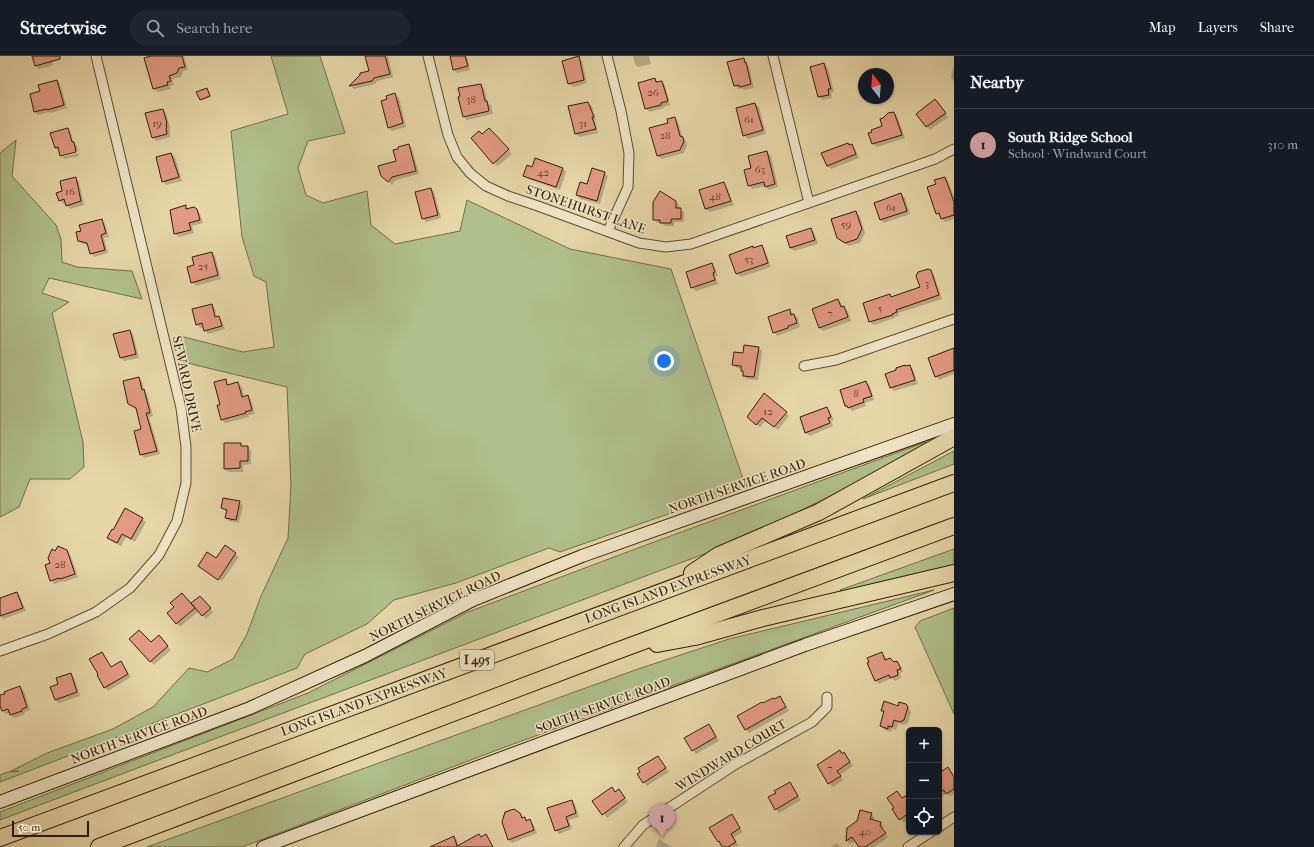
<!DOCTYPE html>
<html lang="en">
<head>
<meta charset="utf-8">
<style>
	body { margin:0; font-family:"IM FELL French Canon",serif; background:#20242c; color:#f1f3f6 }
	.controls { position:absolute; right:12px; bottom:12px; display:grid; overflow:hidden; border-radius:6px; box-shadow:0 1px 3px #0004 }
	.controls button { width:36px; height:36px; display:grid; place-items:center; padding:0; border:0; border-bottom:1px solid #363941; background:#171b24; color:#f1f3f6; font:20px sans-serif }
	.compass { position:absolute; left:858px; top:12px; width:36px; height:36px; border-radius:50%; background:#171b24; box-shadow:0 1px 3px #0004; rotate:343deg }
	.scale { position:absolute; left:12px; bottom:10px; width:77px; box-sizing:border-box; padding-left:4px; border:2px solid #341c03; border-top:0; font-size:11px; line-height:14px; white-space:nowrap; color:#341c03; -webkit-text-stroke:3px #efe4c6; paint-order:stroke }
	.you { position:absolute; left:664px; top:305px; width:14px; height:14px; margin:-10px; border:3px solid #fff; border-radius:50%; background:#1a73e8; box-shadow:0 0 0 6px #1a73e833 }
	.badge { display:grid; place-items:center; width:26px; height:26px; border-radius:50%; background:#c59692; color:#111; font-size:13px; font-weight:700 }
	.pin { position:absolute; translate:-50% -33px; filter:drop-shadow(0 1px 2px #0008) }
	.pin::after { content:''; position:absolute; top:21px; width:14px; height:12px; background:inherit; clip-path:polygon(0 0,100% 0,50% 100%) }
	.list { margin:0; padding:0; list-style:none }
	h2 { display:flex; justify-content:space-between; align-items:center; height:52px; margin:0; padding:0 16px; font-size:17px }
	h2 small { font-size:13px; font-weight:400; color:#9ea1a6 }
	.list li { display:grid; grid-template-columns:26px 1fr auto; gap:12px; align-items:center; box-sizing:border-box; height:72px; padding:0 16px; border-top:1px solid #363941 }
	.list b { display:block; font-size:15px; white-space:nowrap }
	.list p { margin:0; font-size:13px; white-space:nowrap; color:#9ea1a6 }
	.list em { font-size:13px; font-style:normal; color:#9ea1a6 }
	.icon { flex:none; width:22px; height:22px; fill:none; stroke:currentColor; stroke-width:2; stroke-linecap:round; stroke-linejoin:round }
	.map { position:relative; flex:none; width:954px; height:791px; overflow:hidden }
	header { display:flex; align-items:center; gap:24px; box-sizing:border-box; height:56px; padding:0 20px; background:#171b24; border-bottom:1px solid #363941 }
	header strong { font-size:19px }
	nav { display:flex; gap:22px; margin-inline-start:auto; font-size:14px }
	.search { width:280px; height:36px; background:#20242c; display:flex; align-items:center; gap:10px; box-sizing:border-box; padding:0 14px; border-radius:22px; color:#9ea1a6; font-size:15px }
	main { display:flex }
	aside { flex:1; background:#171b24 }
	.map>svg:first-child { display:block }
	.green { fill:#b0bf8b; stroke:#726e47 }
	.shadow { fill:#0003 }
	.building { fill:#e29a84; stroke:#341c03 }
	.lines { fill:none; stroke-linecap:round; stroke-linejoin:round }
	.minor-casing { stroke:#604a2c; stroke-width:11 }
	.secondary-casing { stroke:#341c03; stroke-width:14 }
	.motorway-casing { stroke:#341c03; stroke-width:18 }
	.minor { stroke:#efe4c6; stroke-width:9 }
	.secondary { stroke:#efe4c6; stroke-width:12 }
	.motorway { stroke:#e6d6a8; stroke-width:16 }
	.labels { text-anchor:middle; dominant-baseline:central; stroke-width:3; stroke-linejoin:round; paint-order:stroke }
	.number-label { font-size:11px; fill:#603c23 }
	.shield { fill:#efe4c6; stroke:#6c583e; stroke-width:1 }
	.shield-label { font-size:12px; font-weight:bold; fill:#341c03 }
	.street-label { font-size:13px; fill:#341c03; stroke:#efe4c6 }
</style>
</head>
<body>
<header>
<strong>Streetwise</strong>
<div class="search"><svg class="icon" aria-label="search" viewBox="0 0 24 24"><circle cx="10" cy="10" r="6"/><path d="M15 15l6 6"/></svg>Search here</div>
<nav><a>Map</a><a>Layers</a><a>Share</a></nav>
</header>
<main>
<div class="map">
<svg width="954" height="791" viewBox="0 0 954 791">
	<rect width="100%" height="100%" fill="#e6d6a8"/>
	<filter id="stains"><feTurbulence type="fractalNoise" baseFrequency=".005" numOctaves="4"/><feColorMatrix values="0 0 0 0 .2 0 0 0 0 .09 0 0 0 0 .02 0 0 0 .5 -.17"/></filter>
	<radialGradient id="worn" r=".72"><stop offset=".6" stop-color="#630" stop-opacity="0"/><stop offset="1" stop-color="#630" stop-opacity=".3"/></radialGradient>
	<g class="green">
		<path d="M271,0H320L345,77L308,85L298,112L306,139L323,147L367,135L371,169L395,188L460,175L467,144L570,193L671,213L743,423L748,430L560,496L549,492L456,527L394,544L367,568L305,598L297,612L0,726V719L8,716L19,715H11L47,697L113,673L153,651L189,612L207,616L233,603L247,578L261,540L288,482L291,430L287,331L183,306L180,280L243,296L274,291L266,226L254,220L242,181L231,75L288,58Z"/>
		<path d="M16,84L12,120L56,169L61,183L62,206L77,211L132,215L142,243L49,222L42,237L69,246L52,257L83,386L84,411L70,423H30L19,451L0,461V97Z"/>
		<path d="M926,386L925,391L822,444L741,484L0,764V756L308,637L468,556L646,489Z"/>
		<path d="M954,395V408L863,443Z"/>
		<path d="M954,493V511L849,537L840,534Z"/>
		<path d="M934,534L497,694L242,791H147L638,613L729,583Z"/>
		<path d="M954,552V658L915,571L920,565Z"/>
	</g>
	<g class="shadow">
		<path d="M32,0H51L53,9L39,13L35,9Z"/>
		<path d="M155,0H184L188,14L183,15L181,21L172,23L174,29L170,30L171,33L158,36L154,33L146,2Z"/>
		<path d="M367,0H388L393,21L377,25L375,28L354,33L351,30L361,19L370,15Z"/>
		<path d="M451,0H467L470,14L457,17L454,13Z"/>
		<path d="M633,0H649L651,8L638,11L635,8Z"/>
		<path d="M579,1L582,5L587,27L573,31L569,27Z"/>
		<path d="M743,3L749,11L754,32L744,34L742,32L738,33L735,29Z"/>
		<path d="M824,8L828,12L834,36L831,37L832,42L823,44L819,41L811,12Z"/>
		<path d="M954,8V25L951,22Z"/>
		<path d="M655,23L658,27L662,26L665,29L670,49L664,51V52L650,56L646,53Z"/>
		<path d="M57,25L60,28L67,52L51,57L50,56L38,59L35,56Z"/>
		<path d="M481,29L484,32L488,47L491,49L493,58L467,64L464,61Z"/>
		<path d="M208,34L211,41L202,44L200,43Z"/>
		<path d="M395,38L399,42L406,71L392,75L388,71V44Z"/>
		<path d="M588,47L592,50L596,64H595L598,77L580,81L576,78L570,51Z"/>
		<path d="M755,48L759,51L766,78L748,83L744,79Z"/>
		<path d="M939,48L948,61L930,74L927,70Z"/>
		<path d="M163,54L166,57L170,71V81L156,85L153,81Z"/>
		<path d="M894,57L897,60L905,82L877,91L873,88Z"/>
		<path d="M675,62L678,66L683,82L686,86L687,89L684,97L661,103L657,99Z"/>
		<path d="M68,73L71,77L74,88L77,90L78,95L62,99V101L60,95H59L55,92Z"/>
		<path d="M493,76L512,98L498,110L494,107L482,79Z"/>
		<path d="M409,89L412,92L419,118L396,124L392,129L386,123Z"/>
		<path d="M852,89L855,93L859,102L831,113L827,110L823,97Z"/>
		<path d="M767,96L771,100L778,131L769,134L765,130L752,133L749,129L752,113Z"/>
		<path d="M79,97V100L65,103L62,101Z"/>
		<path d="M171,98L175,101L182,125L166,129L163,125Z"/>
		<path d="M532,112H562L566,116L560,134L528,123L524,120Z"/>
		<path d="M592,113L605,117L608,120L600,148L580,143L577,139L587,129Z"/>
		<path d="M76,122L79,126L84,149L70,153L66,147L63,148L60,144L64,136Z"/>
		<path d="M945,122L948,125L954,141V163L945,166L937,157V129Z"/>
		<path d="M723,127L727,131L734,149L710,156L706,153L701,134Z"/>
		<path d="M430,133L434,136L441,162L426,166L423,163Z"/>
		<path d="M901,138L905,142L910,158L884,167L881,164Z"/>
		<path d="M675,145L679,149V153L684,156V166H674V170H665L662,167H657L654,163Z"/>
		<path d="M185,150L188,153L196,154L200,158L203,167L192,170L194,177L179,181L175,178L171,154Z"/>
		<path d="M856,157L860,160L865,177L860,187L849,190L841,185L837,181Z"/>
		<path d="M102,164L105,168L109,181L104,182L108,197L94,201L91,197L88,189L83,188L79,185Z"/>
		<path d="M811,173L814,176L818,188L794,195L791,192L787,180Z"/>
		<path d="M762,190L765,194L771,211L741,221L737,218L731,200Z"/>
		<path d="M211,197L215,200L221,223L196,230L192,226L195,210Z"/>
		<path d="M712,209L715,212L718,220H715L718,228L696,235L692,231Z"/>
		<path d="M930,215L934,219L942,243L898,257L899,260L895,261V262L874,269L870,266L864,248L889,239L892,242L921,232Z"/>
		<path d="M838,245L842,248L843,252L848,255L851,265L823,275L820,272Z"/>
		<path d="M212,249L215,253L217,261H219L222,265L225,273L208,278L205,274L204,271L200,272L197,268Z"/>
		<path d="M789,254L798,262L800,271L777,280L774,276Z"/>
		<path d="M130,275L133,278L139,302L124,305L121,302L115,279Z"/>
		<path d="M758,292L762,295L758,324L747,323L744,319V317L742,313L737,312L733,309L744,298Z"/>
		<path d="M954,293V318L939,324L936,320Z"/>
		<path d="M909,310L913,313L918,328L894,335L891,332L898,314Z"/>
		<path d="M138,322L142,325L144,335L147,338L153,360L149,361L160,398L144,402L141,398L142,373L136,353L129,347Z"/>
		<path d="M225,324L229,330L238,327L242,331L244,341L248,340L251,344L255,358L248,359L249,361L225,367L222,364Z"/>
		<path d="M866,326L870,330L874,344L865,347L866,350L852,355L850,353L846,350Z"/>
		<path d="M827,352L830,356L834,364L831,365L833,370L810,380L806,377L801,362Z"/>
		<path d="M786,357L789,360L778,374L766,364L760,371L751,364Z"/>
		<path d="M240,388L244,391H248L251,395V408L243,409V416H229L225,413Z"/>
		<path d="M239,446L243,450L239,467L229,465L226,462L227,456L222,452Z"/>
		<path d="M142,463L146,466L135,486L126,481L121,490L112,485L109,482Z"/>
		<path d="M225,491L239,501L222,525L201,511L216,503Z"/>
		<path d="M66,495L70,498L78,521L64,526L63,525L54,528L51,524L52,508L56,496Z"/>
		<path d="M17,537L20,541L26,555L3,563L0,560V543Z"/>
		<path d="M200,541L213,556L206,563L199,555L180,571L169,558L191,549Z"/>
		<path d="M159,580L171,594L154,609L130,583L151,588Z"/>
		<path d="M102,597L112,612L121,607L131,621L108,635L105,631Z"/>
		<path d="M882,597L887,604L894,607L897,606L900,609L903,616L900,617L901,622L895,625L892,622L879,628L875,624Z"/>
		<path d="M71,618L74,622L80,640L59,647L55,644Z"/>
		<path d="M20,632L24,635L30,654L24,656L25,658L14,662L10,657L6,658L3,655L0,646V640Z"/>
		<path d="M779,641L783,645L789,655L749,677L745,673L763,648Z"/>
		<path d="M906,648L911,656L908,667L904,669L898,667L896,674L892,673L891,676L884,674L881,670L885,656L883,654Z"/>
		<path d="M708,669L712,672L719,685L696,698L693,694Z"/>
		<path d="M840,696L847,701L853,710L840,719L843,724L833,731L829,727Z"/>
		<path d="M658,701L669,716L647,730L638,719Z"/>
		<path d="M948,713L954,720V738L950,740L947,737L939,743V718Z"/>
		<path d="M790,727L793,731L801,744L779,757L776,753L777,737Z"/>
		<path d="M612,733L616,737L622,738L628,746L607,762L594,745Z"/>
		<path d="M909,739V763L904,767L900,763L902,743Z"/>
		<path d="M572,745L575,748L579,761L569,764L572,773L559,778L556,774Z"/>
		<path d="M519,757L524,762L528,765L530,764L533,768L537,777L512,787L509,784Z"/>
		<path d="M871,758L875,762L874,765L881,767L884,770L883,774L888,781L874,791H860L856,784L850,788L847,785L848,772Z"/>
		<path d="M732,759L743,776L733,782L739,790L723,791L718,786Z"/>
		<path d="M454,781L457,784L459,791H432Z"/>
		<path d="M659,783L671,791H656Z"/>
		<path d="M837,787L840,791H831Z"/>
	</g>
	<g class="building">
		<path d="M32,0H60V3L35,10Z"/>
		<path d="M151,0H182L185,11L179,12L177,17L169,20L171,25L167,26L168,29L153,33L144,2Z"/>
		<path d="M365,0H385L390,18L374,22L372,25L349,30L360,19V17L369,15Z"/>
		<path d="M450,0H465L468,10L453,14Z"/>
		<path d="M579,0L584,24L568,28L562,5Z"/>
		<path d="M744,2L745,7L746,6L751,28L740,31L739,29L734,30L727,6Z"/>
		<path d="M824,7L831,33H828L829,39L818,41L810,11Z"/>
		<path d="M655,22L656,26L662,25L668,45L661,47V49L645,53L638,27Z"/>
		<path d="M57,24L64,49L47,54L46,53L34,56L30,38L40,35L38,29Z"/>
		<path d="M481,28L485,45H487L489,55L463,61L458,41L460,40L458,32Z"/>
		<path d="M207,32L210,40L200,44L196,36Z"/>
		<path d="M395,37L403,67L388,72L381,45L387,43L386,40Z"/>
		<path d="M935,43L946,57L926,71L916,58Z"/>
		<path d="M588,46L594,61H592L596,73L575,78L568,50Z"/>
		<path d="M755,47L763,74L743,80L736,52Z"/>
		<path d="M163,53L167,67L166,68L167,71L166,72L167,78L152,82L145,57Z"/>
		<path d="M894,56L902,79L872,88L868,77L872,76L871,74L882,70L880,63L883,62L888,57Z"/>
		<path d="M675,61L680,80L683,81L684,85L680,94L657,100L649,72L668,67L667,63Z"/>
		<path d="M68,72L72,86H74L76,96L60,100L58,91L55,92L50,77Z"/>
		<path d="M489,72L509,93L493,108L471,82L479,75L482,78Z"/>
		<path d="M848,87L849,89L852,88L856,98L827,110L821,97Z"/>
		<path d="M409,88L416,115L392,121L388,126L381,120L378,110L396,105L393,94L398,93V91Z"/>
		<path d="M767,95L775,128L765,131L764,126L748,130L744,114L751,112L748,100Z"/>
		<path d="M171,97L179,121L162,126L156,101Z"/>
		<path d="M535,102L563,112L556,131L523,120L527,109L532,111Z"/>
		<path d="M592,112L605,116L597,145L576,139L580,126L587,128Z"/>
		<path d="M76,121L81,145L66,150L64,143L59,145L56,137L62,135L60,125Z"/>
		<path d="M945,121L954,146V159L941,163L939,157L936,158L927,131L936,128L934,124Z"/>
		<path d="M724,126L731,145L705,153L699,134Z"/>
		<path d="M431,132L438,159L422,163L415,136Z"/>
		<path d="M660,135L676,145V152H681V163H671V167H660V164H653V146Z"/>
		<path d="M901,137L907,155L880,164L874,147Z"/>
		<path d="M186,149V153L194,151L197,153L200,164L189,167L191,174L174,178L170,154Z"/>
		<path d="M856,155L862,173L857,183L845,187L837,182L831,163Z"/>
		<path d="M102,163L106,177L101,179L105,194L90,198L87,187L78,185L76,176L81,175L79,169Z"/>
		<path d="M811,172L815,184L790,192L786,180Z"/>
		<path d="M762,189L768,207L736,218L729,199L753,190V192Z"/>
		<path d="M212,196L218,219L191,227L187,211L194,209L192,201Z"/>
		<path d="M712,207L715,216L713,217L715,224L691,232L686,216Z"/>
		<path d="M928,213L931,214L939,239L896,254L897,256L892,258L893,259L869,266L863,247L890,238L891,241L920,231L916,220L918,216Z"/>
		<path d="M838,243L841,251L844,250L848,261L819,272L812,253Z"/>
		<path d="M212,248L215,261L219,260L222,270L204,275L202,267L196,269L192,253Z"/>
		<path d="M790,253L791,259L794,258L797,267L788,270V272L773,277L768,261Z"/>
		<path d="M130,274L136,298L120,302L113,278Z"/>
		<path d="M744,289L759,291L754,321L743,320V315H741V310L732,309L734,296L743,297Z"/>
		<path d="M954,292V314L935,321L928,302Z"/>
		<path d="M905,309V310L910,309L915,324L890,332L885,318L896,314V312Z"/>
		<path d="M139,321L142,334L144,333L150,357H146L157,395L140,399L134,375L141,373L136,352L128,348L123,325Z"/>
		<path d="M226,323L227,329L238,326L242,341L248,339L252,354L245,356L246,357L221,364L217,349H220L214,326Z"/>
		<path d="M866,325L872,340L863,343L864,346L848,352L847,350H845L840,334Z"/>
		<path d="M764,337L787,356L774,371L762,362L756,369L747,361Z"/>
		<path d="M827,351L831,361L828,362L830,367L805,377L800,361Z"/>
		<path d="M224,387H241V390H248V405H240V412L224,413Z"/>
		<path d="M223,442L240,445L236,464L225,462L227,454L221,452Z"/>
		<path d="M125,452L143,462L131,483L122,478L117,487L107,482L112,473L113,474Z"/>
		<path d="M225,489L236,497L218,524L198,510L207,496L216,502Z"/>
		<path d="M58,490L67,494L75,518L60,523L59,522L50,525L45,509L50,507L48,502L52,493L55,495Z"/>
		<path d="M17,536L23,552L0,560V542Z"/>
		<path d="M182,537L195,552L176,568L167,557L174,551L170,547Z"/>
		<path d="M200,540L211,552L202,560L191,547Z"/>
		<path d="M139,574L151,586L159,579L168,590L150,606L129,583Z"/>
		<path d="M102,596L111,611L121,605L128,618L104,632L97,619L98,618L89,603Z"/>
		<path d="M882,596L885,604L890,602L894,606L897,605L901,613L897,614L898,619L890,622L889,619L875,625L867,607L869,606L867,602Z"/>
		<path d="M71,617L77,636L55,644L50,631L58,628L56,622Z"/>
		<path d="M20,630L27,651L22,653V655L10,659L8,653L2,655L0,650V639L5,638L4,636Z"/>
		<path d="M780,640L786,651L745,674L737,660L762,646L763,647L773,642L774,643Z"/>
		<path d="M884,645L898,650L899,646L906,648L908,651L904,664L900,666L894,664L892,671L888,670V673L880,670L884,655H881Z"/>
		<path d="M709,668L716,681L692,695L684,682Z"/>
		<path d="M840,694L842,698L844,696L850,706L837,715L841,720L828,728L817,709Z"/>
		<path d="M658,700L666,712L643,727L637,718L640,716L638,712Z"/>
		<path d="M948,711L954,721V733L946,738L944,734L939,737V717Z"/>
		<path d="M790,726L798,740L775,754L768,741L776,737L774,735Z"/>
		<path d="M612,731L615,736L619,733L625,742L602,759L592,745Z"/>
		<path d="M897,735L902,742L909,738V757L899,764L892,753L894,752L887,742Z"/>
		<path d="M572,744L576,757L566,761L569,770L555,775L547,752Z"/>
		<path d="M514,753L520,757L522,762L525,761L526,765L530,763L534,774L508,784L502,766L505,756Z"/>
		<path d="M860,754L872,757L870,763L881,766L880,770L886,777L865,791H859L852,781L846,785L847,772L857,765Z"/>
		<path d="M732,758L740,772L731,778L736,786L728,791H722L719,785L718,786L709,772Z"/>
		<path d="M479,778L481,781L486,778L493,791H430L454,780L457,790Z"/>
	</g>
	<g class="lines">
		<g class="minor-casing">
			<g id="minor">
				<path d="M428,0L448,79L457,101L470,117L486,130L508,140L538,150L639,187L666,191L691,188L935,103L954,93"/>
				<path d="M607,0L621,55L629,97L628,131L608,175"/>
				<path d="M773,0L809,147"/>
				<path d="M804,310L836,304L954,263"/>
				<path d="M0,595L48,578L96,556L130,532L159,499L177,465L186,427V391L181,352L96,0"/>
				<path d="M939,771L954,761"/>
				<path d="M624,791L643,769L736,708L812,666L827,651V641"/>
				<path d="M908,791L931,776"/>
			</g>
		</g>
		<g class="secondary-casing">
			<g id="secondary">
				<path d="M0,746L250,652L365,600L473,544L582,500L954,368"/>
				<path d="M263,791L805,589L954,538"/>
			</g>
		</g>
		<g class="motorway-casing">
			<g id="motorway">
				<path d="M692,517L719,499L819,456L954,381"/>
				<path d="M657,588L695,581L763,562L954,517"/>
				<path d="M0,782L954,427"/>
				<path d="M99,791L606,599L954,470"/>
			</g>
		</g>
		<use href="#minor" class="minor"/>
		<use href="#secondary" class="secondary"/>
		<use href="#motorway" class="motorway"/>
	</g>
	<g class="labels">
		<g class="number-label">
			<text x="653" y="36">26</text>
			<text x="471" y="43">38</text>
			<text x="749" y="63">61</text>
			<text x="157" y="67">19</text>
			<text x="583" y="67">31</text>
			<text x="665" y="79">28</text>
			<text x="760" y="113">63</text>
			<text x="543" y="116">42</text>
			<text x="70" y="135">16</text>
			<text x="715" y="140">48</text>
			<text x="891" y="151">61</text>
			<text x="846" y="168">59</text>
			<text x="749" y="203">53</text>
			<text x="203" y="210">25</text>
			<text x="927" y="227">3</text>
			<text x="880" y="252">5</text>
			<text x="830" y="257">7</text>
			<text x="856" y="337">8</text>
			<text x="768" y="355">12</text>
			<text x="60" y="508">28</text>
			<text x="830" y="712">7</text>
			<text x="865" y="775">40</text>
		</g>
		<rect class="shield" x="460" y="594" width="34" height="20" rx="3"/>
		<g class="shield-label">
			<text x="477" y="604">I 495</text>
		</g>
		<g class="street-label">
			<text transform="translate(586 153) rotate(19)">STONEHURST LANE</text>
			<text transform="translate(187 328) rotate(78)">SEWARD DRIVE</text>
			<text transform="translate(737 430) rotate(-19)">NORTH SERVICE ROAD</text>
			<text transform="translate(668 533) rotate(-20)">LONG ISLAND EXPRESSWAY</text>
			<text transform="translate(435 550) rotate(-26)">NORTH SERVICE ROAD</text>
			<text transform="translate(364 646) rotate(-20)">LONG ISLAND EXPRESSWAY</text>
			<text transform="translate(603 649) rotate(-20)">SOUTH SERVICE ROAD</text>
			<text transform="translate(139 679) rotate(-20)">NORTH SERVICE ROAD</text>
			<text transform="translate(731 699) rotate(-31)">WINDWARD COURT</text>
		</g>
	</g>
	<rect width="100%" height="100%" filter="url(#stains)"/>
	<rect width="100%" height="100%" fill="url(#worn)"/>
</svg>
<div class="controls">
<button>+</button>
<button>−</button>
<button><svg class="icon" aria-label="locate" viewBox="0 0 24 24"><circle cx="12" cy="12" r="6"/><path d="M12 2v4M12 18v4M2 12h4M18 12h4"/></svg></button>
</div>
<svg class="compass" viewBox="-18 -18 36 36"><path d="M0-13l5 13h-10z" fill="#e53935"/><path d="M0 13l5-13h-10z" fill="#9ea1a6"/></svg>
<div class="scale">50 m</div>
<div class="you"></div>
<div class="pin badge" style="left:662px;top:781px">1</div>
</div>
<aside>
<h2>Nearby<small></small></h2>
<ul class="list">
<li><span class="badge">1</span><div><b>South Ridge School</b><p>School · Windward Court</p></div><em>310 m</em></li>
</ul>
</aside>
</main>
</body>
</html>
